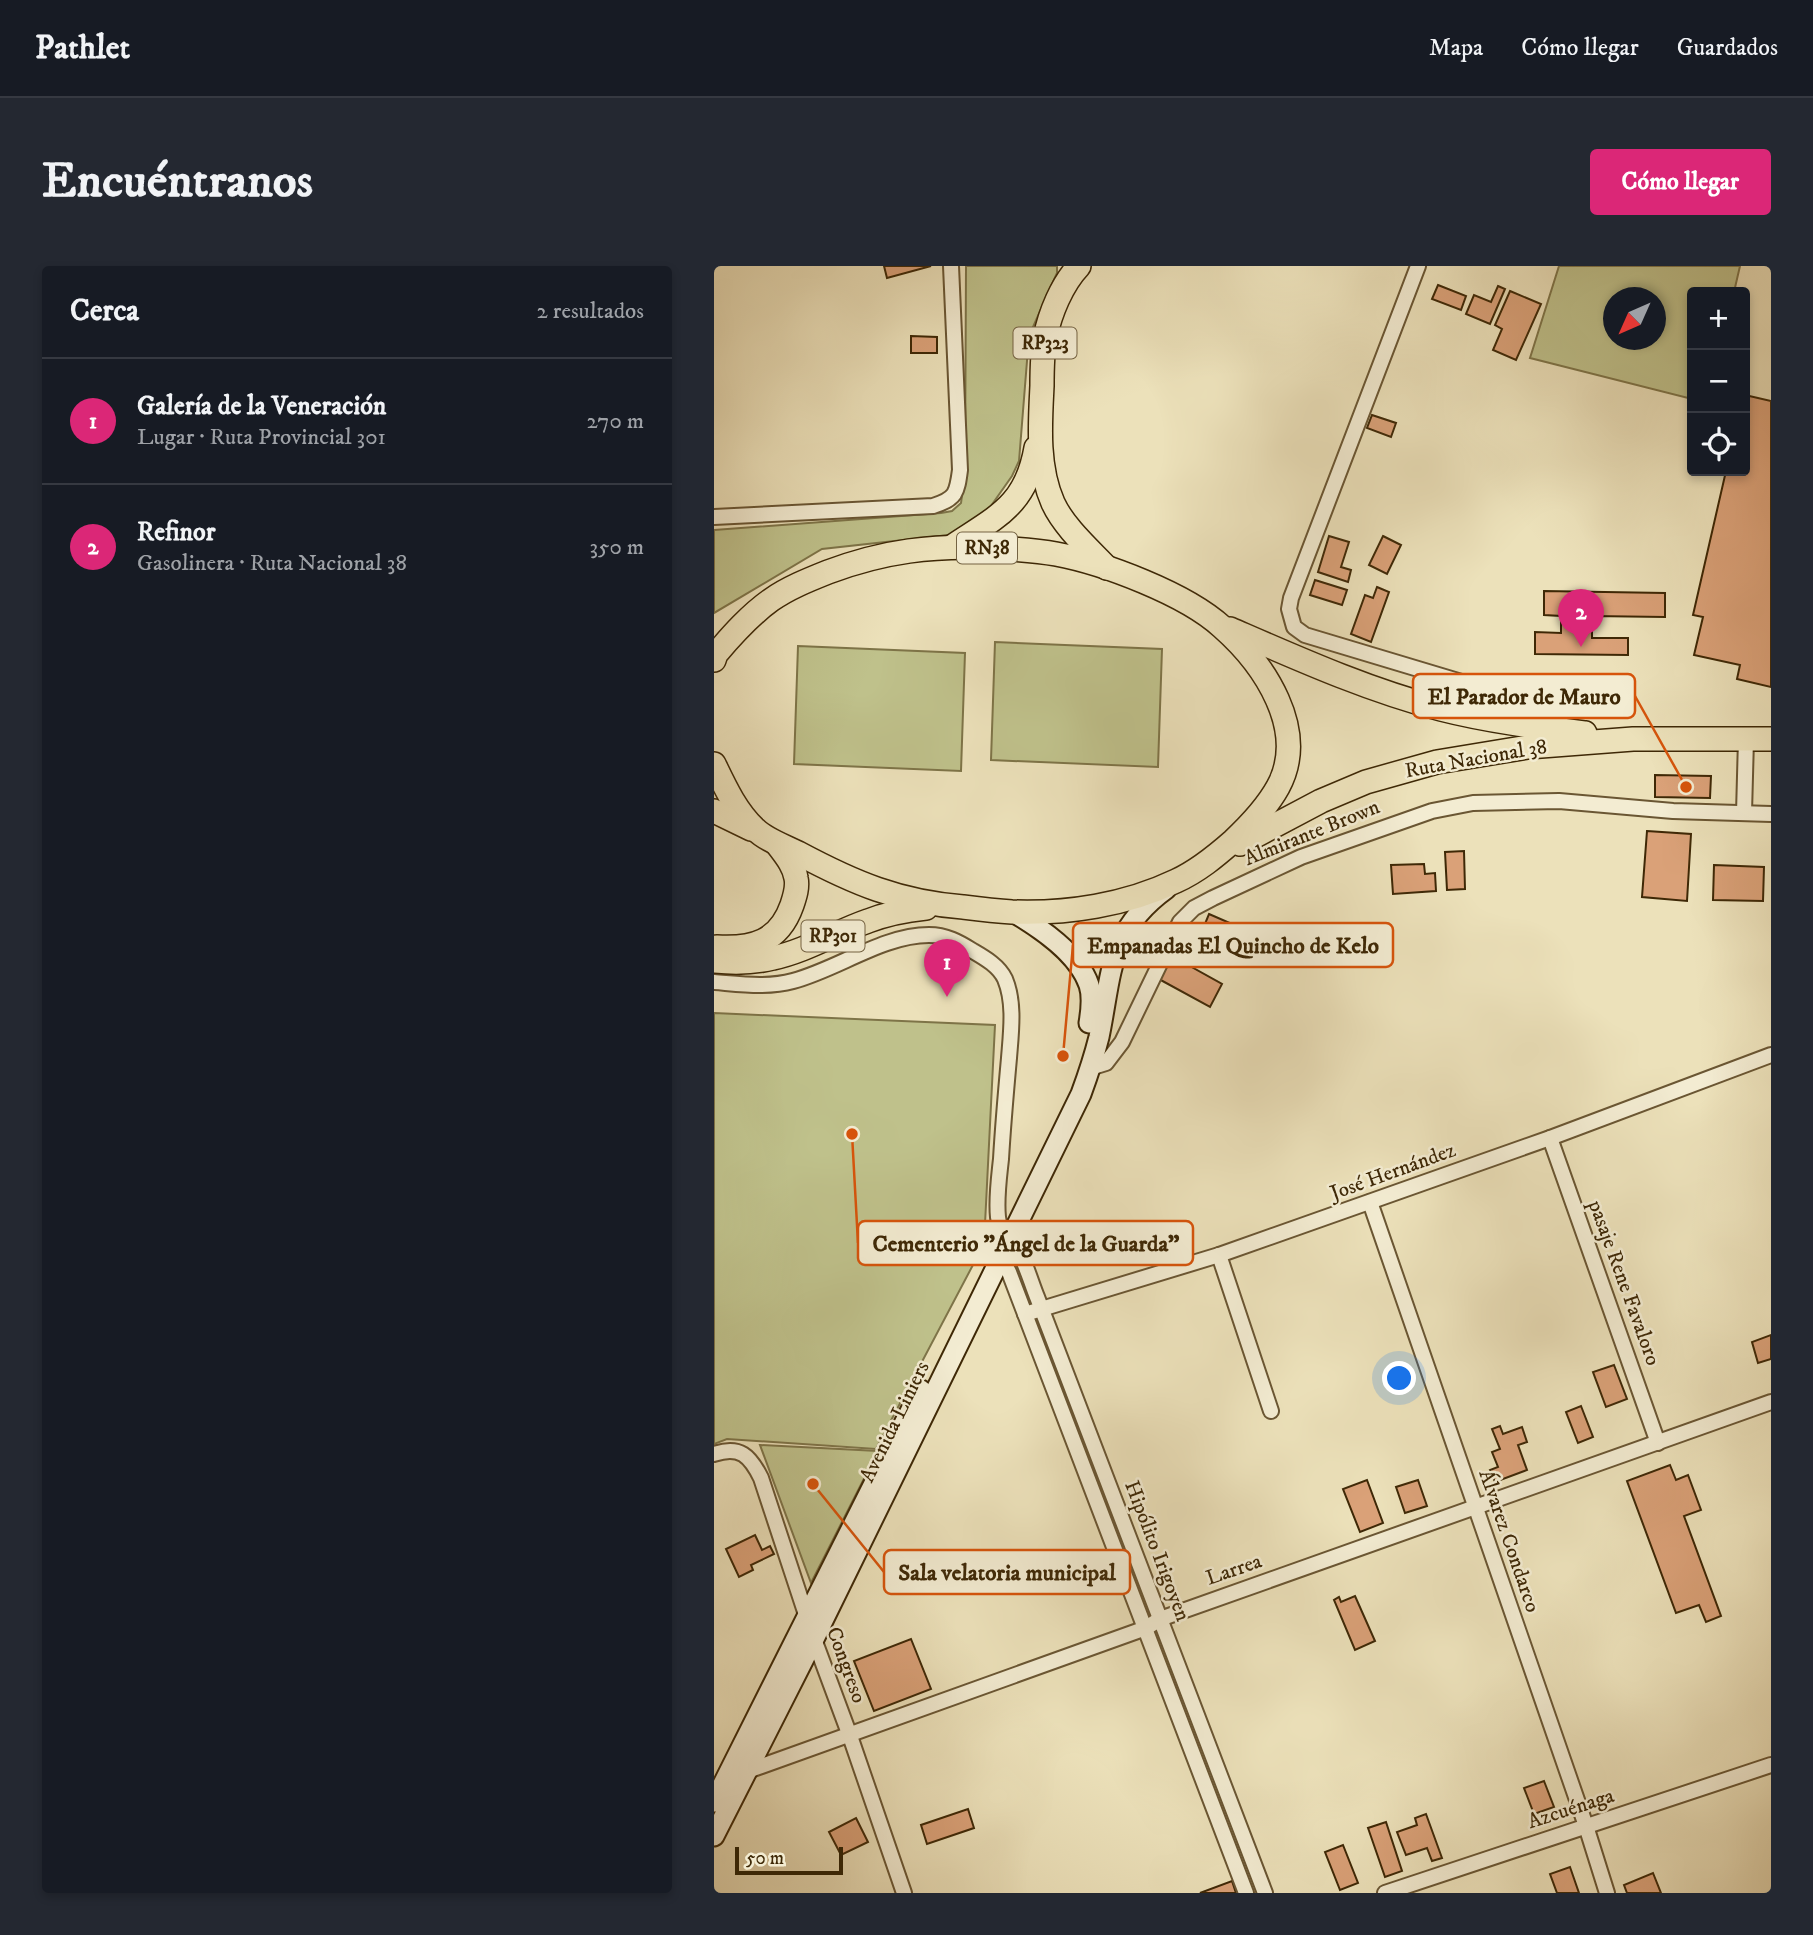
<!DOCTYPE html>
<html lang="es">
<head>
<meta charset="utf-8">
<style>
	body { margin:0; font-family:"IM FELL DW Pica",serif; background:#242831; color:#f1f3f6 }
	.controls { position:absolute; right:21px; top:21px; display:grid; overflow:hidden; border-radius:7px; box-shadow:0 4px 10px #0003 }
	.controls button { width:63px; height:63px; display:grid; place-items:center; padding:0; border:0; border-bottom:2px solid #363941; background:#171b24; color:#f1f3f6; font:35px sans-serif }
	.compass { position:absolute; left:889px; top:21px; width:63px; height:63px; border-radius:50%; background:#171b24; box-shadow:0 4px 10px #0003; rotate:225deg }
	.scale { position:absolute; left:21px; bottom:18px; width:108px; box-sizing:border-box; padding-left:7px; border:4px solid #3e2806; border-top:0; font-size:19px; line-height:24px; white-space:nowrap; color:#3e2806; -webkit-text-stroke:5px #f3ecd2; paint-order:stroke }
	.you { position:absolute; left:686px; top:1113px; width:24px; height:24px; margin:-18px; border:5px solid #fff; border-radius:50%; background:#1a73e8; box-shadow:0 0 0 10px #1a73e833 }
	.badge { display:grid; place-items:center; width:46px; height:46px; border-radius:50%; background:#db2777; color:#fff; font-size:23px; font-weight:700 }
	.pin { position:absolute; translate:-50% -58px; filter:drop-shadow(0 2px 4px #0008) }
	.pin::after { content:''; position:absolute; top:37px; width:24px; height:21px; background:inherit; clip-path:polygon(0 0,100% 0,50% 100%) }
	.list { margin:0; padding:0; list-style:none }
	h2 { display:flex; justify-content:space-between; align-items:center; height:91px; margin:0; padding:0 28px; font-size:30px }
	h2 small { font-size:23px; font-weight:400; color:#9ea1a6 }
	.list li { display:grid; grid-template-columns:46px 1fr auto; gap:21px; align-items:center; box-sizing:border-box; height:126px; padding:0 28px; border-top:2px solid #363941 }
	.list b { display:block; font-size:26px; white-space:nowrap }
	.list p { margin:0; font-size:23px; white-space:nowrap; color:#9ea1a6 }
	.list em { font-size:23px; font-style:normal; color:#9ea1a6 }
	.icon { flex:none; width:38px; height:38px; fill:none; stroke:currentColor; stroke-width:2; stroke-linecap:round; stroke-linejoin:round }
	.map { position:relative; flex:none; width:1057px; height:1627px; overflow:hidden; border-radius:7px }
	header { display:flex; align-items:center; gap:42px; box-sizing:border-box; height:98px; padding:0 35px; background:#171b24; border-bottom:2px solid #363941 }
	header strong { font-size:33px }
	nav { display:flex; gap:38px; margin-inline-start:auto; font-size:24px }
	.intro { display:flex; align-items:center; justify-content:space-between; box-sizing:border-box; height:168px; padding:0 42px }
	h1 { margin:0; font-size:49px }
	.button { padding:18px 32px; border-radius:7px; background:#db2777; color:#fff; font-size:24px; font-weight:700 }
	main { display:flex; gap:42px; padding:0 42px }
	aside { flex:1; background:#171b24; border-radius:7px; box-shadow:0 4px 10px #0003 }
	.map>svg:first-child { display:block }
	.green { fill:#bfc18b; stroke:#7e7448; stroke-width:2; fill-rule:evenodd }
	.building { fill:#daa178; stroke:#3e2806; stroke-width:2 }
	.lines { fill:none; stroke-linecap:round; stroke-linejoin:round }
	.minor-casing { stroke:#6a5633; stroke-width:18 }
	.secondary-casing { stroke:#3e2806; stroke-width:23 }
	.primary-casing { stroke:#3e2806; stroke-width:26 }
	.minor { stroke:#f3ecd2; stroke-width:14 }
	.secondary { stroke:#f3ecd2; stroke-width:19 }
	.primary { stroke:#ece1ba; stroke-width:23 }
	.labels { text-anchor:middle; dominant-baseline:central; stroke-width:5; stroke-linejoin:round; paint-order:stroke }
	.shield { fill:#f3ecd2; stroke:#746343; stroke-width:2 }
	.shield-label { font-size:19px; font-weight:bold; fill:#3e2806 }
	.street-label { font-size:21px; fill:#3e2806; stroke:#f3ecd2 }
	.leader { fill:none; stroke:#d7540b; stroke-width:2.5 }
	.callout-dot { fill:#d7540b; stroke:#f3ecd2; stroke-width:2.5 }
	.callout { fill:#f3ecd2; stroke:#d7540b; stroke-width:2.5 }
	.callout-label { font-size:23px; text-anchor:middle; font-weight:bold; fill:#3e2806 }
</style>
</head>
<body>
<header>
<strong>Pathlet</strong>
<nav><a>Mapa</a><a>Cómo llegar</a><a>Guardados</a></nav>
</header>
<div class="intro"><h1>Encuéntranos</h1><a class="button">Cómo llegar</a></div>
<main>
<aside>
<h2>Cerca<small>2 resultados</small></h2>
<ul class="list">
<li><span class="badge">1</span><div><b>Galería de la Veneración</b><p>Lugar · Ruta Provincial 301</p></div><em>270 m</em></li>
<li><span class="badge">2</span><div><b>Refinor</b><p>Gasolinera · Ruta Nacional 38</p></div><em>350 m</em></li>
</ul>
</aside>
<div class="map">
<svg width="1057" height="1627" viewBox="0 0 1057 1627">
	<rect width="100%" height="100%" fill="#ece1ba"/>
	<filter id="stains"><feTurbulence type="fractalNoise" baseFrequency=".00286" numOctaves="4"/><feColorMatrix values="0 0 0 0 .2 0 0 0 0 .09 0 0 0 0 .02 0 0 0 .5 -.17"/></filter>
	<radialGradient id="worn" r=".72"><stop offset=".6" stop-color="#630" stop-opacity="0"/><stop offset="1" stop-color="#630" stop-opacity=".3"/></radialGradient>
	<g class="green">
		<path d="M252,0H343V7L315,70L305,195L298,210L272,247L244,268L108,283L0,347V264L227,247L238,245L247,237L251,208Z"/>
		<path d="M845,0H1026L1020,26H978V133L816,92ZM900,32H942V74H900Z"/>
		<path d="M281,376L448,383L444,501L277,494Z"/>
		<path d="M84,380L251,387L247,505L80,498Z"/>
		<path d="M0,747L281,759L270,978L162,1183L13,1173L0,1178Z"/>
		<path d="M46,1179L164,1185L97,1317Z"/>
	</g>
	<g class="building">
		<path d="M170,0H217L173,12Z"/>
		<path d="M724,19L752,30L747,44L718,33Z"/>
		<path d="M784,20L791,23L776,58L752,48L760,29L777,36Z"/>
		<path d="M796,25L827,38L802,94L779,84L788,63L781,59Z"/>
		<path d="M197,70L223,71V87H197Z"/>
		<path d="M1031,129L1057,135V421L1023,413L1026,399L980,389L989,351L979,349L1012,205H1031Z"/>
		<path d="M658,149L682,157L677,171L653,162Z"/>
		<path d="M615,270L635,276L627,301L637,304L634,316L604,306Z"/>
		<path d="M669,270L687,279L673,308L655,299Z"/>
		<path d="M601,314L633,324L628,339L596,329Z"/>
		<path d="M663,321L675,326L657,376L637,368L651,329L659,332Z"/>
		<path d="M830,325L951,327V351L878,350V372H914V389L821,388V366L847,367V350L830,349Z"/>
		<path d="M941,509L997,510L996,532L941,531Z"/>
		<path d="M933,565L977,568L973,635L928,631Z"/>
		<path d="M750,585L751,623L733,624L731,586Z"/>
		<path d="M710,598L711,608L721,607L722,625L679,628L677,599Z"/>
		<path d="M1000,599L1050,601L1049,635L999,634Z"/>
		<path d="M495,648L525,661L515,683L486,670Z"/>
		<path d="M456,689L508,718L496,741L443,712Z"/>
		<path d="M1057,1069V1093L1044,1097L1038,1076Z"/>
		<path d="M900,1099L913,1133L892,1141L879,1106Z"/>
		<path d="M867,1140L879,1171L864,1177L852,1146Z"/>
		<path d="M786,1160L789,1168L808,1161L813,1176L804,1179L813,1204L781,1216L776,1204L784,1201L778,1186L786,1183L778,1163Z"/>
		<path d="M956,1199L962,1214L974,1209L987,1244L970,1250L1007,1350L992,1356L985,1339L962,1347L913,1215Z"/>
		<path d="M653,1214L669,1257L646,1266L629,1223Z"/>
		<path d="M704,1214L713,1240L691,1247L682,1221Z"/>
		<path d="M41,1269L48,1284L56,1280L60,1288L37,1299L39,1304L25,1311L12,1283Z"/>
		<path d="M641,1330L661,1375L641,1384L620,1334L625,1331L627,1336Z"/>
		<path d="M197,1373L217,1423L160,1445L140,1395Z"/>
		<path d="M830,1515L840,1541L820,1548L810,1522Z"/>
		<path d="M254,1543L260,1562L213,1578L207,1559Z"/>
		<path d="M712,1548L728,1592L718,1595L713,1582L692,1589L683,1566L703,1559L701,1552Z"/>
		<path d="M142,1552L154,1576L127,1589L115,1566Z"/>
		<path d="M672,1556L688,1605L671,1611L654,1562Z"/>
		<path d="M629,1579L644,1617L626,1624L611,1586Z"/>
		<path d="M856,1601L865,1627H843L836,1608Z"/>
		<path d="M939,1607L947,1627H913L910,1619Z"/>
		<path d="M518,1615L522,1627H486Z"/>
	</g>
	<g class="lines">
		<g class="minor-casing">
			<g id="minor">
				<path d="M704,0L577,332L575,343L580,361L591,369L834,442L844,452L851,465"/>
				<path d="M0,251L219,240C242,233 243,227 246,204L237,0"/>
				<path d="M1030,547L1032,473"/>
				<path d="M0,716C26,718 54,722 79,715C124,703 169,669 215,669C232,669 245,676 259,685C271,692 285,700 291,713C301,737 297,766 295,792C292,825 289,859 287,893C285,912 282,932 284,951C285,963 290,965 297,973C309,987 316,1014 323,1031L551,1627"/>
				<path d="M376,802L392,797L408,776L466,656L480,642L499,632L587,591L718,545L759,537L845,535L959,545L1057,548"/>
				<path d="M836,872L944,1177"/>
				<path d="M656,936L872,1560L893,1627"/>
				<path d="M278,983L287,991L295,1006L532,1627"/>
				<path d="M505,989L557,1145"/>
				<path d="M311,1048L505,989L836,872L1057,789"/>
				<path d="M0,1188C26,1179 36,1190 47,1212L100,1373L136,1470L190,1627"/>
				<path d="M28,1507L432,1362L446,1353L1057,1136"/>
				<path d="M671,1627L1057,1499"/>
			</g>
		</g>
		<g class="secondary-casing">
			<g id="secondary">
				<path d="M299,646C326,662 364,687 375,719C379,731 377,745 375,757"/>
				<path d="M0,1536L207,1124"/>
				<path d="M0,1570L100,1373L367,828C374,809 380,791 385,771C398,708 394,665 452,623"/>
			</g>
		</g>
		<g class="primary-casing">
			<g id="primary">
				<path d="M365,0C348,18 336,47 331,72C328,88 328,104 328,120C326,158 323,201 339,237C350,261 375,283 393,302"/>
				<path d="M239,280C284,250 312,239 322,182"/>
				<path d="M516,363C585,393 654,424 727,443C774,455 823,461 871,467"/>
				<path d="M0,394L2,388C19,368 36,349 57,334C74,322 94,314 114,306C170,285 219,279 279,282C300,283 321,284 342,288C390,297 472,328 508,361C550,398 595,464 564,521C553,541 536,559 519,575C502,590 484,605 462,615C412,639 353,648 298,646C282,645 265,643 249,641C185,636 140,617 84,587C70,580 52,574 41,563C22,545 11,521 0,498"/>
				<path d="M0,545L37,563"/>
				<path d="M526,578L607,535L652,516L723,496L814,481L919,473H1057"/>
				<path d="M3,681C39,683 65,676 78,639C81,630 84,621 82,612C80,599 71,589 63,578"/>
				<path d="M0,695C20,697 39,697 59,692C92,685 122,666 154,655C172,648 192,644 212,642"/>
			</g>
		</g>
		<use href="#minor" class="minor"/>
		<use href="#secondary" class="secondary"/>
		<use href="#primary" class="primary"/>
	</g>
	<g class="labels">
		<g class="shield">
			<rect x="299.5" y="61.5" width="63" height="31" rx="5"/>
			<rect x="243" y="266.5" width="60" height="31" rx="5"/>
			<rect x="87.5" y="654.5" width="63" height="31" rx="5"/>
		</g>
		<g class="shield-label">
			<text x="331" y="77">RP323</text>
			<text x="273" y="282">RN38</text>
			<text x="119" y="670">RP301</text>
		</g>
		<g class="street-label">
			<text transform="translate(762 493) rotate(-10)">Ruta Nacional 38</text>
			<text transform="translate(598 567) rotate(-22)">Almirante Brown</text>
			<text transform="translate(679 906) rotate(-20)">José Hernández</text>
			<text transform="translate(910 1017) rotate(70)">pasaje Rene Favaloro</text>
			<text transform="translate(181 1156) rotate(-64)">Avenida Liniers</text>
			<text transform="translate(795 1275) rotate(71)">Álvarez Condarco</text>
			<text transform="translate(443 1285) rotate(69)">Hipólito Irigoyen</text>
			<text transform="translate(520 1304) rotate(-19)">Larrea</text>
			<text transform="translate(132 1399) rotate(70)">Congreso</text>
			<text transform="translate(857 1543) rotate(-18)">Azcuénaga</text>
		</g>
	</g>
	<path class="leader" d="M972 521L921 430M349 790L359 679M138 868L144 977M99 1218L170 1306"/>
	<g class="callout-dot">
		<circle cx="972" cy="521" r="7"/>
		<circle cx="349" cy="790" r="7"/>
		<circle cx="138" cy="868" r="7"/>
		<circle cx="99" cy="1218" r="7"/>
	</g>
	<g class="callout">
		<rect x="699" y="408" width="222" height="44" rx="7"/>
		<rect x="359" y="657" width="320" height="44" rx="7"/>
		<rect x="144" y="955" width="335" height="44" rx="7"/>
		<rect x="170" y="1284" width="246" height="44" rx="7"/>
	</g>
	<g class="callout-label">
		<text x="810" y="438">El Parador de Mauro</text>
		<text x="519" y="687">Empanadas El Quincho de Kelo</text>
		<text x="312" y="985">Cementerio "Ángel de la Guarda"</text>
		<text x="293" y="1314">Sala velatoria municipal</text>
	</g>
	<rect width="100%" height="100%" filter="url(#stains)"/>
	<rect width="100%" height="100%" fill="url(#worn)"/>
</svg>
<div class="controls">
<button>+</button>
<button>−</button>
<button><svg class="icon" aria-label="locate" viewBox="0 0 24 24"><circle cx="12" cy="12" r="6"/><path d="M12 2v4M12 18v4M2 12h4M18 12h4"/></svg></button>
</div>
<svg class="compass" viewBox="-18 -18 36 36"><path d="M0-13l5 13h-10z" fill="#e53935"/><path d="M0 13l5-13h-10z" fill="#9ea1a6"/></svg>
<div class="scale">50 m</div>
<div class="you"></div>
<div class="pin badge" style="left:233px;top:731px">1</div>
<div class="pin badge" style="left:867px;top:381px">2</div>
</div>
</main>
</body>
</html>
